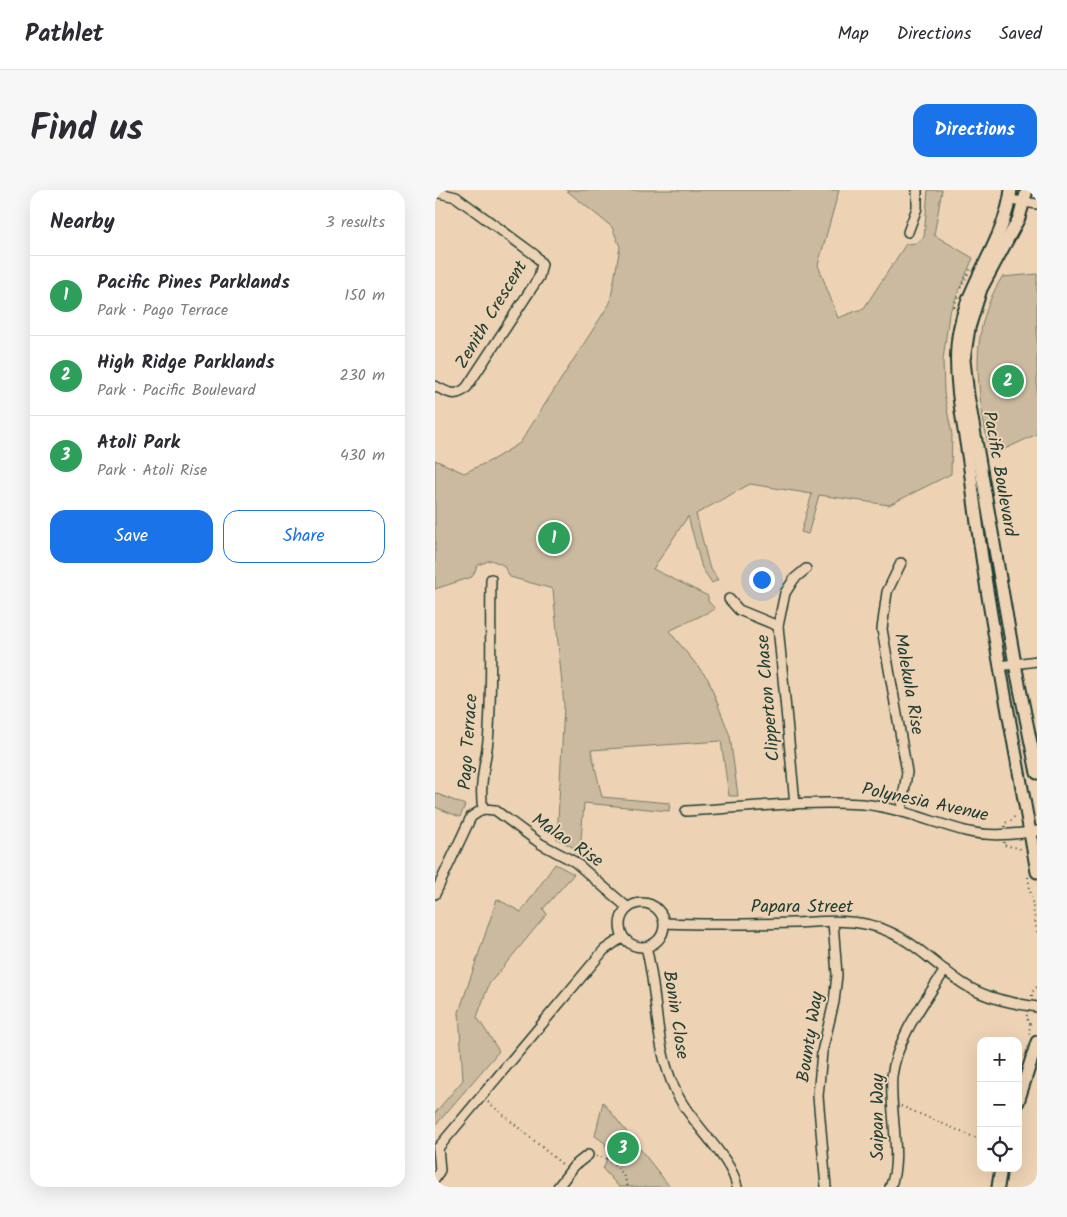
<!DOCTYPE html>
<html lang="en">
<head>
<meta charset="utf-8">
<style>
	body { margin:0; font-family:Kalam,sans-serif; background:#f7f7f7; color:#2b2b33 }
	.controls { position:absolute; right:15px; bottom:15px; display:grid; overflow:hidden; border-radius:10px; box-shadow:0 5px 20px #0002 }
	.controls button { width:45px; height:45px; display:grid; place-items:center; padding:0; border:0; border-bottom:1px solid #e1e1e2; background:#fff; color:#2b2b33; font:25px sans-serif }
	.you { position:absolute; left:326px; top:389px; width:18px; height:18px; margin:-12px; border:4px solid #fff; border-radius:50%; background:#1a73e8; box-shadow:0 0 0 8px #1a73e833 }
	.badge { display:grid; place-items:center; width:32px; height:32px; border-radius:50%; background:#1a73e8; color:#fff; font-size:16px; font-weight:700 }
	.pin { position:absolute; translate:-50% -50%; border:2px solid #fff; box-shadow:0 1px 5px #0006 }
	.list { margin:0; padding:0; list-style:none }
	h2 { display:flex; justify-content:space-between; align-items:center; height:65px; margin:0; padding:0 20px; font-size:21px }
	h2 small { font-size:16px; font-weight:400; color:#7c7c81 }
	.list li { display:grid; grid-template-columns:32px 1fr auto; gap:15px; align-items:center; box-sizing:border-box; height:80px; padding:0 20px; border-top:1px solid #e1e1e2 }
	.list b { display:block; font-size:19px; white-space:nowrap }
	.list p { margin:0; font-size:16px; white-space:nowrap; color:#7c7c81 }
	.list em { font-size:16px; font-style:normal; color:#7c7c81 }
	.actions { display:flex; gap:10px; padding:15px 20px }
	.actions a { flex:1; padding:11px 0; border:1px solid #1a73e8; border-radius:15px; text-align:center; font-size:18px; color:#1a73e8 }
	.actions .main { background:#1a73e8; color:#fff }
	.icon { flex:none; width:28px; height:28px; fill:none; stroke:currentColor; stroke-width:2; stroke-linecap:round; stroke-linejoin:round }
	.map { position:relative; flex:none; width:602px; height:997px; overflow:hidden; border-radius:15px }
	header { display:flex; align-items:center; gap:30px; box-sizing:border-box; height:70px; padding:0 25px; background:#fff; border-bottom:1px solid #e1e1e2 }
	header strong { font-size:24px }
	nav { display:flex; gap:28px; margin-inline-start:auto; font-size:18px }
	.intro { display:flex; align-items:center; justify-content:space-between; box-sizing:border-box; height:120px; padding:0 30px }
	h1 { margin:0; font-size:35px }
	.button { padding:12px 22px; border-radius:15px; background:#1a73e8; color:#fff; font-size:18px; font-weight:700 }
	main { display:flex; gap:30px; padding:0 30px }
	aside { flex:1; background:#fff; border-radius:15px; box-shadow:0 5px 20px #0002 }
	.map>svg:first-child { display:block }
	.green { fill:#cbba9f; stroke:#757c6a }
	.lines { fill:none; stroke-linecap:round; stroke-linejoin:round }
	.minor-casing { stroke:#1f3d34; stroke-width:12 }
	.major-casing { stroke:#1f3d34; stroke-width:15 }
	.path { stroke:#1f3d34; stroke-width:2; stroke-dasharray:1 4; stroke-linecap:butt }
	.minor { stroke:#edd3b4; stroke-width:9 }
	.major { stroke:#edd3b4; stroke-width:11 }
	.labels { text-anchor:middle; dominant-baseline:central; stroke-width:4; stroke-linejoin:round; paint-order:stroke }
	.street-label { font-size:18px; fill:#1f3d34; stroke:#edd3b4 }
</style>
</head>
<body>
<header>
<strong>Pathlet</strong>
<nav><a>Map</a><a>Directions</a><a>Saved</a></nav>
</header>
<div class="intro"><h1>Find us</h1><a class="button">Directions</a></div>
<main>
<aside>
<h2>Nearby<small>3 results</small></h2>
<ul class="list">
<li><span class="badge" style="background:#2e9e5b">1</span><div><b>Pacific Pines Parklands</b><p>Park · Pago Terrace</p></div><em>150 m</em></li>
<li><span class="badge" style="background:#2e9e5b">2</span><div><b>High Ridge Parklands</b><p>Park · Pacific Boulevard</p></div><em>230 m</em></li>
<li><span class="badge" style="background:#2e9e5b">3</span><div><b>Atoli Park</b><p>Park · Atoli Rise</p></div><em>430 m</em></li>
</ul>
<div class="actions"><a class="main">Save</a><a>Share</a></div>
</aside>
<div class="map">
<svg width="602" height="997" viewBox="0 0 602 997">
	<rect width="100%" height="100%" fill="#edd3b4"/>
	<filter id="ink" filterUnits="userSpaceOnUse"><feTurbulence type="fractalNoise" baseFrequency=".02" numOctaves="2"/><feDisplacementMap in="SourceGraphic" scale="10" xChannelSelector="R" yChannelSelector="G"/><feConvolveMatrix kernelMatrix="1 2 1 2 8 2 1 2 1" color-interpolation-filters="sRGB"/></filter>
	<g filter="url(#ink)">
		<g class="green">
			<path d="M131,0H404L383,75L403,128L429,118L471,54L482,53L489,47L493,0H507L499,45L538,68L514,124L508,170L509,203L517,245L516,284L454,315L384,305L373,344L366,342L377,304L315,294L261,324L274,376L283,390L277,393L267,378L253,326L218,379L273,406V411L280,419L234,441L273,489L295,546L303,606H294L286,551L156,560L167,607L235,613L234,621L149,613L145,661L122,649L129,516L118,399L75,387L68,375L56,370L43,375L37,387L0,399V270L29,283L57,270L85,253L175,113L185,57L177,37Z"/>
			<path d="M602,84V244L555,266C543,202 531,146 567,87Z"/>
			<path d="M0,603L30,615L25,627L0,617Z"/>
			<path d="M120,674L139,684L108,719L112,724L54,794L42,827L64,861L0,936V923L28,890L24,822L62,709L86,722Z"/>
			<path d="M168,912L235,997H184L168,979L174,964L170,953L160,946Z"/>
		</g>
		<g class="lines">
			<g class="minor-casing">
				<g id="minor">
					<path d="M0,2L21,7L100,65L107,74L104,87L32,197C21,208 13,203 0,196"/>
					<path d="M575,10L602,14"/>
					<path d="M473,42L482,18V0"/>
					<path d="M466,373L452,402L447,439L472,582L466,622"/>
					<path d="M294,409L304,420L343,436"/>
					<path d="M564,476L602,471"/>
					<path d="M360,614L343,436L350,403L359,389L371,379"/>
					<path d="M48,619L60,620L106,654L140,672L193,718"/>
					<path d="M251,621C309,618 369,610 427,614C462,617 496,632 530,641C553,647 578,645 602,641"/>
					<path d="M0,704L36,627L48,619C43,592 53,566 54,539C57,489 55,439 56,389"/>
					<circle cx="207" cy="735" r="22"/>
					<path d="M230,733C273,735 316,734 359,733C386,732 415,728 442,737C478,749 496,772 527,793C549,808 576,813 602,817"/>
					<path d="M211,757C224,807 218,853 241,902C255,933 297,967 302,997"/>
					<path d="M3,958L169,760L188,747"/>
					<path d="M0,989L5,980L3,958"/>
					<path d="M123,997L139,976L153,965"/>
					<path d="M391,997L383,906L387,862L399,812L402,785L398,732"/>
					<path d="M455,997C468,971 454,918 457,886C462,847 489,813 510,780"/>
				</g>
			</g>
			<g class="major-casing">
				<g id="major">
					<path d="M576,0C569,56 526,98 522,156C519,200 531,243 536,287C552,420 579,550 602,682"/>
					<path d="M592,0L584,28L546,99L534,138L529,170L533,205L580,474L602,583"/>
					<path d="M583,912L602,852"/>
					<path d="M563,997L566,978"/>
				</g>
			</g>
			<g class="path">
				<path d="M519,117L525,99L536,78"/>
				<path d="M570,637V633L578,630L580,623"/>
				<path d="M569,652L568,655L584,658L588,662"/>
				<path d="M593,687L602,742"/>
				<path d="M597,806V802L602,797"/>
				<path d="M592,825L591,828L595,833L594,845"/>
				<path d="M53,912L128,975"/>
				<path d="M466,916L546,950"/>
				<path d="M161,966C179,969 188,981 193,997"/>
			</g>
			<use href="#minor" class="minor"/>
			<use href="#major" class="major"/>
		</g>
	</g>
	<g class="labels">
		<g class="street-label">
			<text transform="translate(57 125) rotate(-59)">Zenith Crescent</text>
			<text transform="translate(564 284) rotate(80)">Pacific Boulevard</text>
			<text transform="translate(473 494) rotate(80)">Malekula Rise</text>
			<text transform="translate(334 508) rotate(-95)">Clipperton Chase</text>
			<text transform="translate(34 552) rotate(-86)">Pago Terrace</text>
			<text transform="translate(490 613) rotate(12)">Polynesia Avenue</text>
			<text transform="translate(132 651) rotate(34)">Malao Rise</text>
			<text x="367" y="717">Papara Street</text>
			<text transform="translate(240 825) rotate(81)">Bonin Close</text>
			<text transform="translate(376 847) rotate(-81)">Bounty Way</text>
			<text transform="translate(443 927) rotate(-90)">Saipan Way</text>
		</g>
	</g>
</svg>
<div class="controls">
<button>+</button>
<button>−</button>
<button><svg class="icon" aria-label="locate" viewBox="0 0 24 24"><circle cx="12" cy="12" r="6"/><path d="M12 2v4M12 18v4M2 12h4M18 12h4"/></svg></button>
</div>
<div class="you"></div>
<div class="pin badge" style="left:119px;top:348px;background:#2e9e5b">1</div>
<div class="pin badge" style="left:573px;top:191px;background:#2e9e5b">2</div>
<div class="pin badge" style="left:188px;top:958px;background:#2e9e5b">3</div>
</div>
</main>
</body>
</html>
